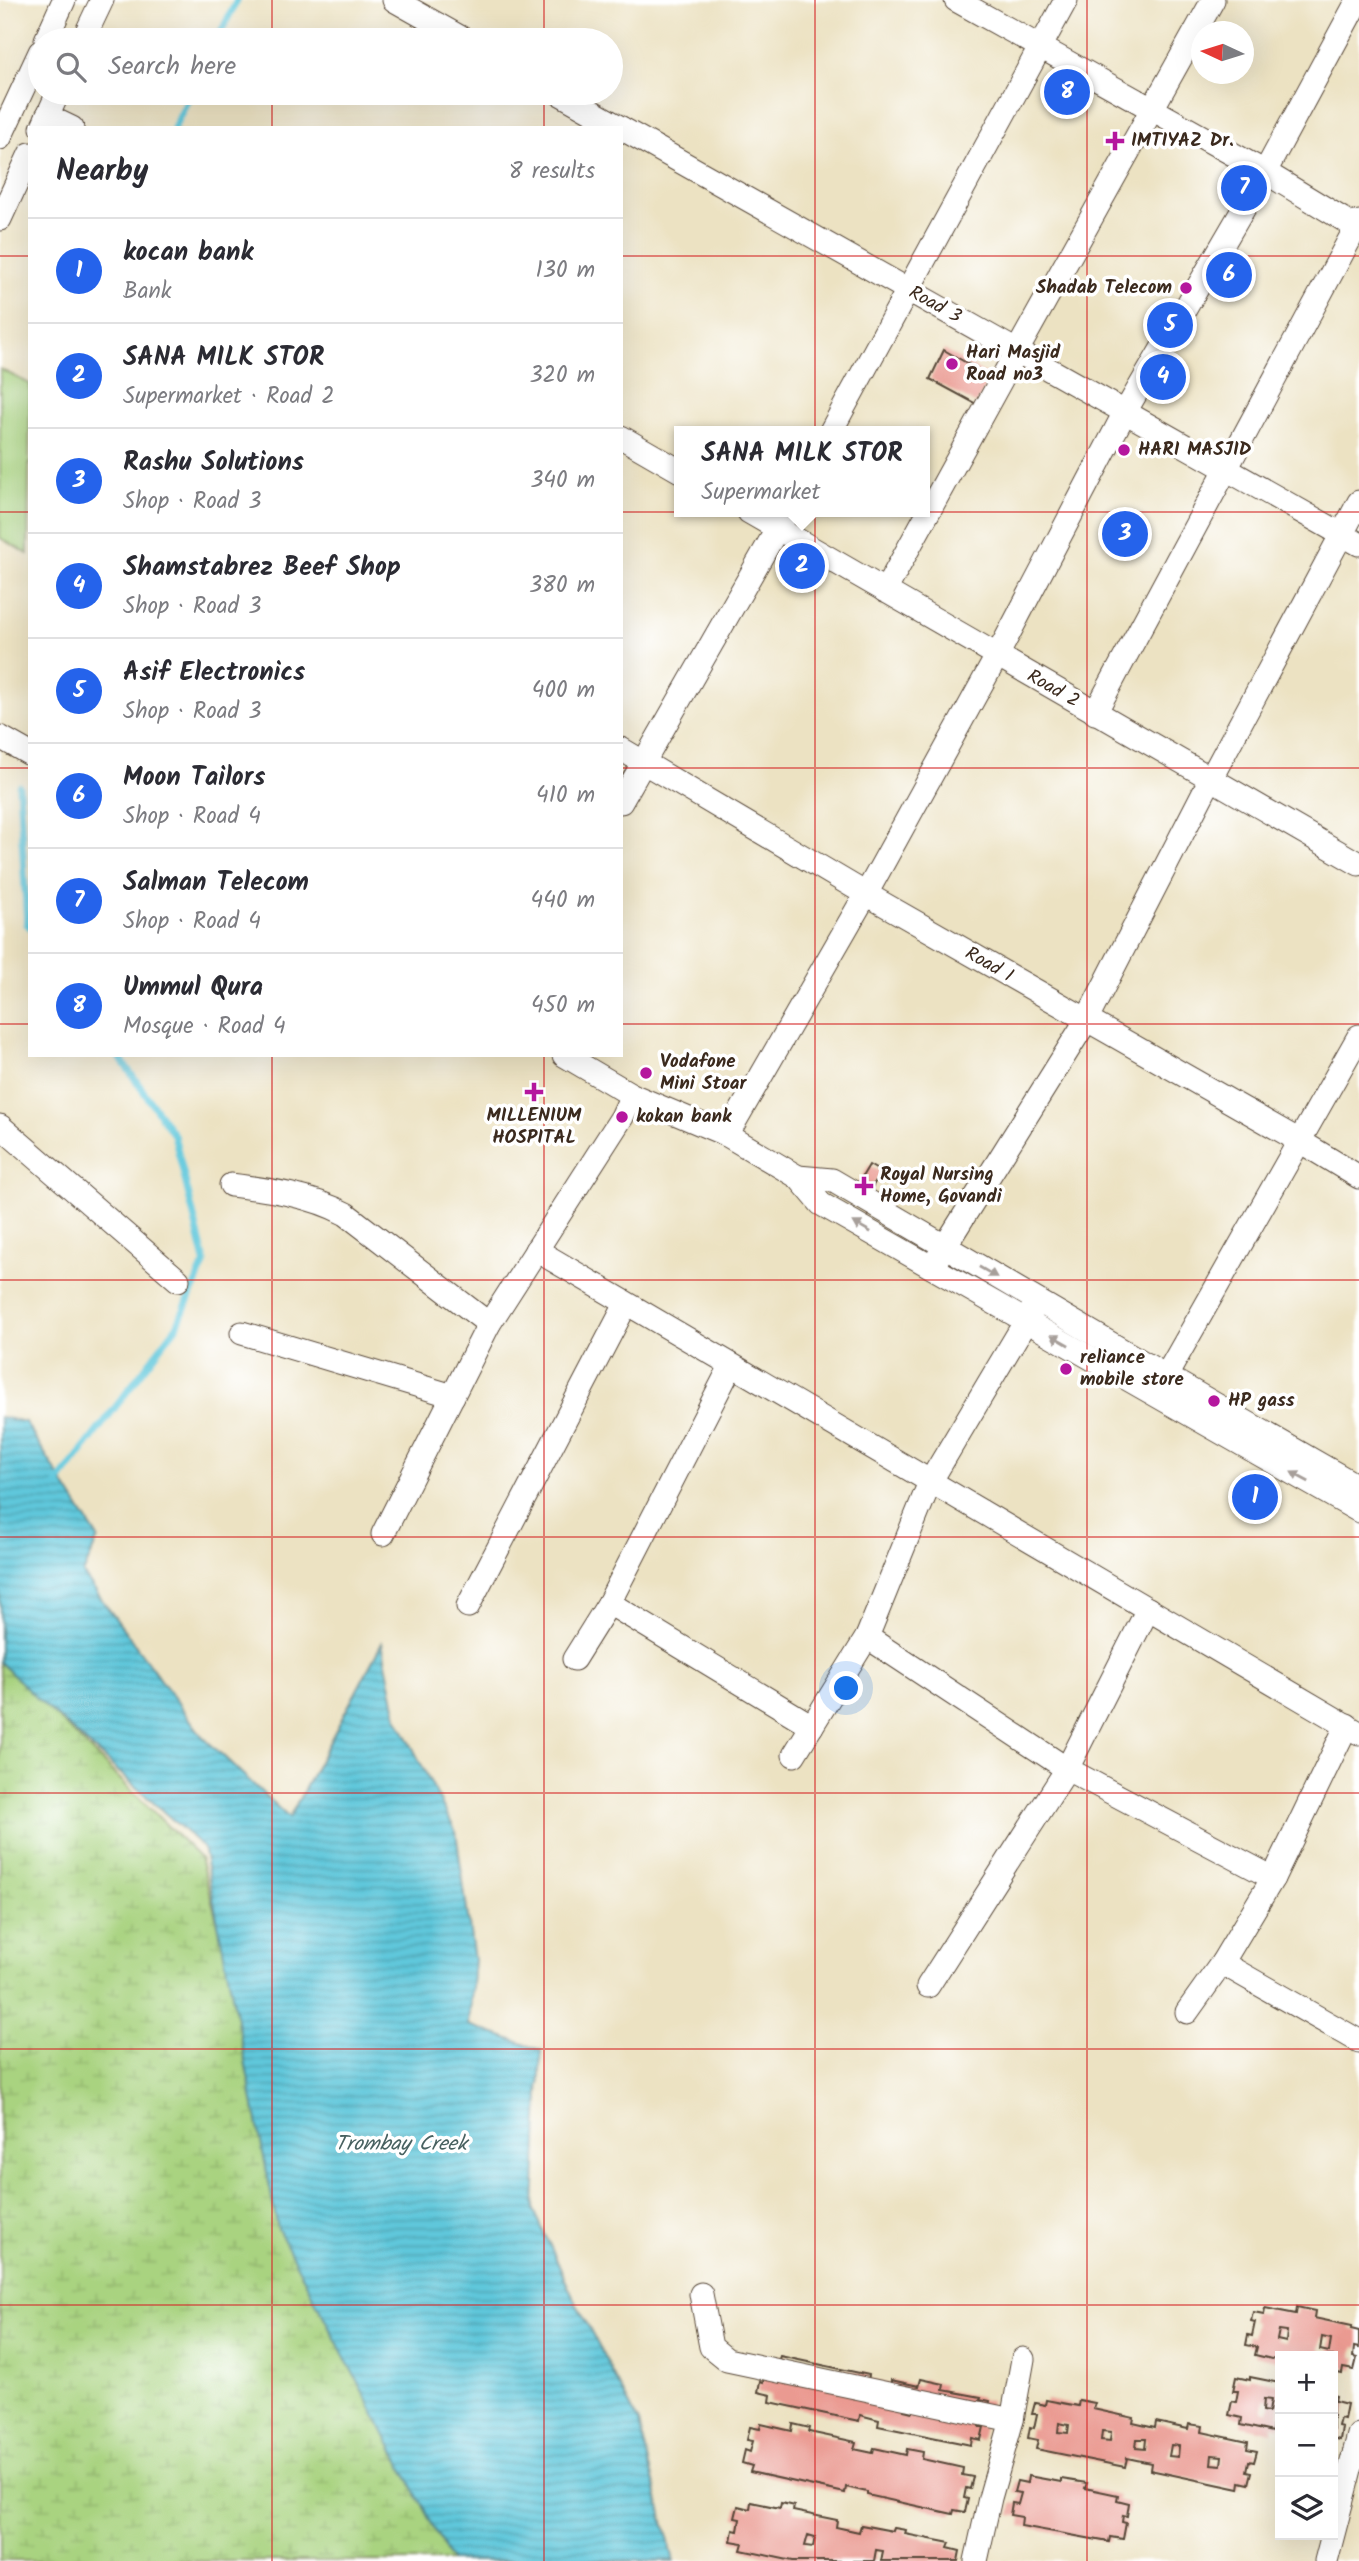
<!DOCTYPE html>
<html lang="en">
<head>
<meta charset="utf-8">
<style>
	body { margin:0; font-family:Kalam,sans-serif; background:#f7f7f7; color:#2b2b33 }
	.controls { position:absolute; right:21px; bottom:21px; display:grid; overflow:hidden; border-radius:0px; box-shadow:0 7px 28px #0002 }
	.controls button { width:63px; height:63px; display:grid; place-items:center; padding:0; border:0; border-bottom:2px solid #e1e1e2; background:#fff; color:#2b2b33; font:35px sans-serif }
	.compass { position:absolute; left:1191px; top:21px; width:63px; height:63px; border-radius:50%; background:#fff; box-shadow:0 7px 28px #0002; rotate:274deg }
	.you { position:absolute; left:847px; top:1689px; width:24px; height:24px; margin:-18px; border:5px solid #fff; border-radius:50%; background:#1a73e8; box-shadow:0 0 0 10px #1a73e833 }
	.badge { display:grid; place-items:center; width:46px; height:46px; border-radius:50%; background:#2563eb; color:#fff; font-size:23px; font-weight:700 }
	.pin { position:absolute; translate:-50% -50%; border:4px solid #fff; box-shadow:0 2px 7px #0006 }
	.popup { position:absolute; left:674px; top:426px; width:256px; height:91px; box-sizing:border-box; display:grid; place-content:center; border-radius:0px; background:#fff; filter:drop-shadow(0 2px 5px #0005); font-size:23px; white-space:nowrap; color:#7c7c81 }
	.popup b { font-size:26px; color:#2b2b33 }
	.popup::after { content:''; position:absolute; left:50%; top:100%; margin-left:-14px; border:14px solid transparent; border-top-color:#fff }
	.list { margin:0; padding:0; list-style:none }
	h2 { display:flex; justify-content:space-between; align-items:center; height:91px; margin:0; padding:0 28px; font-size:30px }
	h2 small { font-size:23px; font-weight:400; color:#7c7c81 }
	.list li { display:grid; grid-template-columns:46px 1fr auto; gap:21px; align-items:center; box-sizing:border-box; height:105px; padding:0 28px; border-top:2px solid #e1e1e2 }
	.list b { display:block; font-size:26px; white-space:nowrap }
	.list p { margin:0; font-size:23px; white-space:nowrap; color:#7c7c81 }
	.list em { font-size:23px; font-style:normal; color:#7c7c81 }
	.icon { flex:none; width:38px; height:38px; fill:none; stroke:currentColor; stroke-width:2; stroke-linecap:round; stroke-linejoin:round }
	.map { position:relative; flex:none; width:1359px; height:2561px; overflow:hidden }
	.search { position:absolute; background:#fff; box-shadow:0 7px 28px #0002; left:28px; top:28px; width:595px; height:77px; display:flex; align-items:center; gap:18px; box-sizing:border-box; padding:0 24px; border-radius:38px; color:#7c7c81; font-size:26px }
	.panel { position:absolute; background:#fff; box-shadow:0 7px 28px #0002; left:28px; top:126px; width:595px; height:931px; border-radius:0px }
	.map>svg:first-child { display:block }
	.green { fill:#a9d380; stroke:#727e4f; stroke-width:2 }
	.wetland { fill:url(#wetland-marsh); stroke:#727e4f; stroke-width:2 }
	.water { fill:url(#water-rules); stroke:#4d787c; stroke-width:2 }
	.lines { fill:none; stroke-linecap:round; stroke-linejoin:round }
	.stream { stroke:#5fc7db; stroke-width:7 }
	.building { fill:#ea9a91; fill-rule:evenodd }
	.minor-casing { stroke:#564637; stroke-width:25 }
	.minor { stroke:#fff; stroke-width:23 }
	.oneway { fill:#a79f9a }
	.grid { fill:none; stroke:#d62828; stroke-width:2; stroke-opacity:0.55 }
	.poi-dot { fill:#b5179e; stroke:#fff; stroke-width:2.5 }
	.labels { text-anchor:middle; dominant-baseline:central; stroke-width:7; stroke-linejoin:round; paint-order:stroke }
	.poi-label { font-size:19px; font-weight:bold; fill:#3b2a1e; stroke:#fff; text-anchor:start }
	.street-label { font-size:19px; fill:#3b2a1e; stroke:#fff }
	.water-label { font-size:21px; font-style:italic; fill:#486160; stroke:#fff }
</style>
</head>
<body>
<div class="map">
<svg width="1359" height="2561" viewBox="0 0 1359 2561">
	<defs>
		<pattern id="wetland-marsh" width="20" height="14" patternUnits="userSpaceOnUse" patternTransform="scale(1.75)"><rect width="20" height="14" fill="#a9d380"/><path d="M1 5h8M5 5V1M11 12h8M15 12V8" fill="none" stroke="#92b56e"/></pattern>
		<pattern id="water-rules" width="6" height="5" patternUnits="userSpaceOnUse" patternTransform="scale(1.75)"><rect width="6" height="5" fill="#5fc7db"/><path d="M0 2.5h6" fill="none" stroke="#50a2b1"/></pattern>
	</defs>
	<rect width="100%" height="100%" fill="#fff"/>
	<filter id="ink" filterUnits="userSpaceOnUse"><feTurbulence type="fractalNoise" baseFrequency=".0143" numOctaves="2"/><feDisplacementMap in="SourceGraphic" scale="14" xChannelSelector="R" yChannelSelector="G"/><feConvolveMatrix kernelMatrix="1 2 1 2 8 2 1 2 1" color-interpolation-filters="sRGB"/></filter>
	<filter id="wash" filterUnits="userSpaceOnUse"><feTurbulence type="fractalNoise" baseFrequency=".00686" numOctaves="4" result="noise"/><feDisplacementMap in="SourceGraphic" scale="28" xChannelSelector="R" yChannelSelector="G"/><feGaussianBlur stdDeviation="1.57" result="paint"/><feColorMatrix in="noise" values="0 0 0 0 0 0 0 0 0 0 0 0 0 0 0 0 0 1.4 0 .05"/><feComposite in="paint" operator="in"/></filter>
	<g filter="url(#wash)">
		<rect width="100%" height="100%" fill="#ece2c2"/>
		<path class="green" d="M0,369L30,384L28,554L0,538Z"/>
		<path class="wetland" d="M0,1661L200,1858L301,2227L452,2561H0Z"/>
		<path class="water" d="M0,1417L25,1422L98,1538L83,1574L203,1737L289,1818L382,1643L397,1717L456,1832L474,1960L469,2025L541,2050L534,2210L573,2297L639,2423L674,2561H451L278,2229L203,1847L34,1696L0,1662Z"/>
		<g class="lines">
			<g class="stream">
				<path d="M217,40L237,0"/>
				<path d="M174,128L191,93"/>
				<path d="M19,786L27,924L30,927"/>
				<path d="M57,1484L177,1326L205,1262L174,1135L118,1055"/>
			</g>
		</g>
		<g id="blocks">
			<g class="building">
				<path d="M944,350L991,377L976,404L930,379Z"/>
				<path d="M869,1165L881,1172L865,1199L853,1192Z"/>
				<path d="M1297,2307L1315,2311L1314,2318L1352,2326L1351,2329L1359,2331V2348L1354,2347L1353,2357L1357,2358L1354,2370L1343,2368L1342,2374L1333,2372V2356H1280V2361L1255,2355L1257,2347L1246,2345L1248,2335L1252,2336L1255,2322L1251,2321L1253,2312L1264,2314L1265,2308L1296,2314ZM1279,2330L1287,2331L1286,2342L1277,2340ZM1322,2337L1331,2339L1329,2352L1320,2350Z"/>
				<path d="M780,2356L869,2375L868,2380L891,2385V2380L919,2386L921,2379L944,2384L943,2390L981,2397L980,2399L990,2401L987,2418L982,2417L980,2427H984L981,2440L972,2438L971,2445L878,2426L879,2420L860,2415L859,2421L770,2402L771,2395L758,2392L760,2381L763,2382L765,2372L778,2362ZM906,2401L914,2402L912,2412L904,2410Z"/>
				<path d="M1236,2377L1250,2380V2377L1280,2383V2427L1273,2425L1272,2432L1241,2425L1242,2418L1229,2415L1232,2401L1236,2402L1238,2391H1233ZM1264,2399L1271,2400L1269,2412L1263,2411Z"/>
				<path d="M1333,2395L1336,2396L1335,2401L1347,2404L1344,2419L1340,2418L1338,2426L1342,2427L1340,2440L1333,2438Z"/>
				<path d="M1046,2400L1078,2406L1079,2400L1095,2403L1093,2409L1134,2418L1133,2423L1155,2428L1156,2422L1188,2429L1189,2424L1203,2426L1202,2432L1248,2442L1247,2449L1257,2451L1254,2462L1249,2461L1247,2471L1252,2472L1249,2484L1240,2482L1239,2489L1150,2470L1151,2463L1127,2458L1125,2467L1036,2449L1038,2440L1028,2438L1030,2427L1034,2428L1037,2414H1032L1035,2403L1045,2405ZM1059,2423L1069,2425L1068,2433L1058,2432ZM1102,2431L1111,2432L1110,2441L1101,2440ZM1137,2439H1146L1145,2449L1136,2448ZM1171,2445L1179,2446L1178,2457L1169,2456ZM1212,2455L1222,2456L1221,2465L1211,2464Z"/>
				<path d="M761,2424L792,2431L793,2424L810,2428L809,2432L856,2442L854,2449L873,2453L874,2448L906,2455L907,2449L923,2452L922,2459L963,2468L962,2475L973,2477L970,2489L966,2488L964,2498L968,2499L965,2512L954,2510L953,2514L867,2495V2492L846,2487L845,2493L750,2472L752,2466L742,2463L745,2450L750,2452L753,2441L747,2440L750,2427L760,2429Z"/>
				<path d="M1028,2476L1061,2482V2479L1087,2483L1085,2488L1118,2495L1117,2500L1129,2503L1127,2516L1123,2515L1122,2522L1126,2523L1123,2539L1110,2537L1109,2542L1021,2526L1022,2517L1010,2515L1012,2503L1018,2504L1021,2493L1014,2492L1017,2481L1027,2483Z"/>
				<path d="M751,2502L780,2508L781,2503L794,2506L793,2511L837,2520L836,2527L859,2532L861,2525L893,2531L894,2528L906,2530L905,2534L950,2543L948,2548L960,2551L958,2561H881L883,2551L876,2550L874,2561H793L741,2550L743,2543L731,2541L733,2530L738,2531L740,2519L735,2518L738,2506L750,2509ZM808,2535L815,2537L813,2547L805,2546Z"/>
			</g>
		</g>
	</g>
	<g filter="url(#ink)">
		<use href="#blocks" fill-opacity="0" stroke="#564637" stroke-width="2"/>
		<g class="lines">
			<g class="minor-casing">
				<g id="minor">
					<path d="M394,0L465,40"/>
					<path d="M956,0L1265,172L1359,229"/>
					<path d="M46,40L64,0"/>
					<path d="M83,40L102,0"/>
					<path d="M559,93L621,128"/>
					<path d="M47,116L72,128"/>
					<path d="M42,128L58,93"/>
					<path d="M621,128L1359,544"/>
					<path d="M0,138L40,52"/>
					<path d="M0,219L30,154"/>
					<path d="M831,431L1066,0"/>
					<path d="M621,437L680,471"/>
					<path d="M749,512L1359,864"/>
					<path d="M885,591L1017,351L1213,0"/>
					<path d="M1095,713L1359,222"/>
					<path d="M0,737L30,754"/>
					<path d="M621,749L866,894L1298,1140L1359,1177"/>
					<path d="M621,802L787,512"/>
					<path d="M564,1055L632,1095L727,1135L798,1177L821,1204L1359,1511"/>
					<path d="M0,1126L178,1280"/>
					<path d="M727,1135L866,894L997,656L1125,412L1265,172L1358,0"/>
					<path d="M798,1177L832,1180L1166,1376L1359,1487"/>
					<path d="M231,1185C270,1190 310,1195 346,1214L489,1324"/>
					<path d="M536,1250L1359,1733"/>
					<path d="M932,1267L1086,1021L1210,780L1359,502"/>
					<path d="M242,1333L453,1396"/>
					<path d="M1158,1390L1359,1036"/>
					<path d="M383,1534L489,1324L622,1117L632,1095"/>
					<path d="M609,1603L812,1726"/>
					<path d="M468,1606L626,1304"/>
					<path d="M867,1637L1067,1769L1273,1878"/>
					<path d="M574,1659L609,1603L731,1366"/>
					<path d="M794,1755L867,1637L930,1482L1033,1309"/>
					<path d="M1222,1963L1359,2041"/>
					<path d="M928,1986L1067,1769L1148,1609"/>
					<path d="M1187,2012L1222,1963L1273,1878L1347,1725"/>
					<path d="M701,2294L711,2347L727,2360L1012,2420"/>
					<path d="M976,2561L990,2498L1012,2420L1023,2359"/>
					<path d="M1326,2561L1359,2435"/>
				</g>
			</g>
			<use href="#minor" class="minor"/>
		</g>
		<defs><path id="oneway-solid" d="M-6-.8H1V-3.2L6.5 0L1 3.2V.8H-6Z" transform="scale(1.75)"/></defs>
		<g class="oneway">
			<use href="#oneway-solid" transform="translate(862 1227) rotate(-150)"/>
			<use href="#oneway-solid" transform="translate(988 1272) rotate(30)"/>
			<use href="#oneway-solid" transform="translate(1060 1340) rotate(-150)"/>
			<use href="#oneway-solid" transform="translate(1300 1477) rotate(-151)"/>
		</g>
	</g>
	<path class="grid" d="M272,0V40M544,0V40M815,0V2561M1087,0V2561M272,93V128M544,93V128M0,256H30M621,256H1359M0,512H30M621,512H1359M0,768H30M621,768H1359M0,1024H30M621,1024H1359M272,1055V2561M544,1055V2561M0,1280H1359M0,1537H1359M0,1793H1359M0,2049H1359M0,2305H1359"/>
	<g class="poi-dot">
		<path d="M1111.5 130.5h7v7h7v7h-7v7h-7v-7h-7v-7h7z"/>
		<circle cx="1186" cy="288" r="7"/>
		<circle cx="952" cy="364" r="7"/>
		<circle cx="1124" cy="450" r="7"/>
		<circle cx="646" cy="1073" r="7"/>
		<path d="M530.5 1081.5h7v7h7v7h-7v7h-7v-7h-7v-7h7z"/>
		<circle cx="622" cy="1117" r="7"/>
		<path d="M860.5 1175.5h7v7h7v7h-7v7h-7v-7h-7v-7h7z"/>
		<circle cx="1066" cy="1369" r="7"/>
		<circle cx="1214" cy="1401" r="7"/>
	</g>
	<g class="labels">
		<g class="poi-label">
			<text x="1131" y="141">IMTIYAZ Dr.</text>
			<text x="1172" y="288" text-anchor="end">Shadab Telecom</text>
			<text x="966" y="353">Hari Masjid<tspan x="966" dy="22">Road no3</tspan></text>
			<text x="1138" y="450">HARI MASJID</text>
			<text x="660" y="1062">Vodafone<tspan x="660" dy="22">Mini Stoar</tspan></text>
			<text x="534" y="1116" text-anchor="middle">MILLENIUM<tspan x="534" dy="22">HOSPITAL</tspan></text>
			<text x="636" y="1117">kokan bank</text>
			<text x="880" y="1175">Royal Nursing<tspan x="880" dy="22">Home, Govandi</tspan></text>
			<text x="1080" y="1358">reliance<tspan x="1080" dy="22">mobile store</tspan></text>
			<text x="1228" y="1401">HP gass</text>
		</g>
		<g class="street-label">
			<text transform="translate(935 305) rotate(29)">Road 3</text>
			<text transform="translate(1053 689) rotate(30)">Road 2</text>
			<text transform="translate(989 965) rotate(30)">Road 1</text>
		</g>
		<g class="water-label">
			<text x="401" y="2144">Trombay Creek</text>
		</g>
	</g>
</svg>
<div class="controls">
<button>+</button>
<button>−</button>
<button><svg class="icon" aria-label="layers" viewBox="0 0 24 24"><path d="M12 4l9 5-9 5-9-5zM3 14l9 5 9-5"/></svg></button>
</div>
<svg class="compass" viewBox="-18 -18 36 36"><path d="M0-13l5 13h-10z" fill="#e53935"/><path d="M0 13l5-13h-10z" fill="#7c7c81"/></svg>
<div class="you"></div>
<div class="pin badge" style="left:1255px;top:1497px">1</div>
<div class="pin badge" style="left:802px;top:566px">2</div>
<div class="popup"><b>SANA MILK STOR</b>Supermarket</div>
<div class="pin badge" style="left:1125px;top:534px">3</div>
<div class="pin badge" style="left:1163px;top:377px">4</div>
<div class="pin badge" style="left:1170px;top:325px">5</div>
<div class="pin badge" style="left:1229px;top:275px">6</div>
<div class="pin badge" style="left:1244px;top:188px">7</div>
<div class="pin badge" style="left:1067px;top:92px">8</div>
<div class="search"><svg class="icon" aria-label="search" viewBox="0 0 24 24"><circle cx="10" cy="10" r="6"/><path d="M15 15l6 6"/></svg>Search here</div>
<section class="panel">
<h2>Nearby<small>8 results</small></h2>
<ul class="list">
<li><span class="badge">1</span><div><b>kocan bank</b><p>Bank</p></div><em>130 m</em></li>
<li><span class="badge">2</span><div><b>SANA MILK STOR</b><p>Supermarket · Road 2</p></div><em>320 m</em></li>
<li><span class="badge">3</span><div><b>Rashu Solutions</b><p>Shop · Road 3</p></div><em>340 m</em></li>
<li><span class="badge">4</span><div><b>Shamstabrez Beef Shop</b><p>Shop · Road 3</p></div><em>380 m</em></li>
<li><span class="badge">5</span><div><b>Asif Electronics</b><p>Shop · Road 3</p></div><em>400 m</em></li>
<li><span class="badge">6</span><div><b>Moon Tailors</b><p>Shop · Road 4</p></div><em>410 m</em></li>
<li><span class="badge">7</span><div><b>Salman Telecom</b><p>Shop · Road 4</p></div><em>440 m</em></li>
<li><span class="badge">8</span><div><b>Ummul Qura</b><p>Mosque · Road 4</p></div><em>450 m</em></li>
</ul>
</section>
</div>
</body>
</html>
